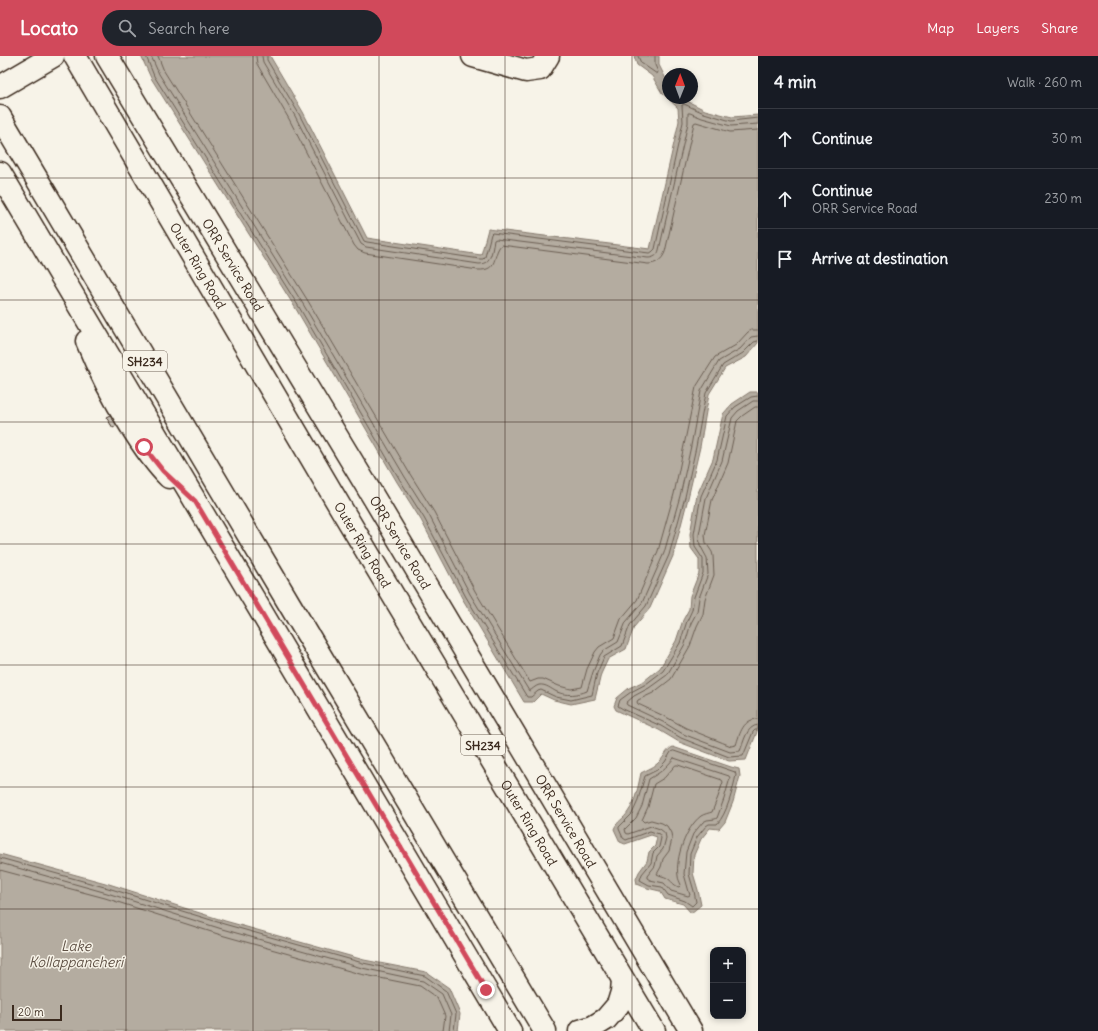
<!DOCTYPE html>
<html lang="en">
<head>
<meta charset="utf-8">
<style>
	body { margin:0; font-family:Delius,sans-serif; background:#20242c; color:#f1f3f6 }
	.controls { position:absolute; right:12px; bottom:12px; display:grid; overflow:hidden; border-radius:8px; box-shadow:0 2px 6px #0003 }
	.controls button { width:36px; height:36px; display:grid; place-items:center; padding:0; border:0; border-bottom:1px solid #363941; background:#171b24; color:#f1f3f6; font:20px sans-serif }
	.compass { position:absolute; left:662px; top:12px; width:36px; height:36px; border-radius:50%; background:#171b24; box-shadow:0 2px 6px #0003; rotate:1deg }
	.scale { position:absolute; left:12px; bottom:10px; width:50px; box-sizing:border-box; padding-left:4px; border:2px solid #3b2a1e; border-top:0; font-size:11px; line-height:14px; white-space:nowrap; color:#3b2a1e; -webkit-text-stroke:3px #f7f3e8; paint-order:stroke }
	.stop { position:absolute; width:12px; height:12px; margin:-9px; border:3px solid #d1495b; border-radius:50%; background:#fff }
	.stop.end { background:#d1495b; border-color:#fff; box-shadow:0 1px 4px #0008 }
	.list { margin:0; padding:0; list-style:none }
	h2 { display:flex; justify-content:space-between; align-items:center; height:52px; margin:0; padding:0 16px; font-size:17px }
	h2 small { font-size:13px; font-weight:400; color:#9ea1a6 }
	.list li { display:grid; grid-template-columns:26px 1fr auto; gap:12px; align-items:center; box-sizing:border-box; height:60px; padding:0 16px; border-top:1px solid #363941 }
	.list b { display:block; font-size:15px; white-space:nowrap }
	.list p { margin:0; font-size:13px; white-space:nowrap; color:#9ea1a6 }
	.list em { font-size:13px; font-style:normal; color:#9ea1a6 }
	.icon { flex:none; width:22px; height:22px; fill:none; stroke:currentColor; stroke-width:2; stroke-linecap:round; stroke-linejoin:round }
	.map { position:relative; flex:none; width:758px; height:975px; overflow:hidden }
	header { display:flex; align-items:center; gap:24px; box-sizing:border-box; height:56px; padding:0 20px; background:#d1495b; color:#fff }
	header strong { font-size:19px }
	nav { display:flex; gap:22px; margin-inline-start:auto; font-size:14px }
	.search { width:280px; height:36px; background:#20242c; display:flex; align-items:center; gap:10px; box-sizing:border-box; padding:0 14px; border-radius:22px; color:#9ea1a6; font-size:15px }
	main { display:flex }
	aside { flex:1; background:#171b24 }
	.map>svg:first-child { display:block }
	.water { fill:#b4aca0; stroke:#84786c }
	.lines { fill:none; stroke-linecap:round; stroke-linejoin:round }
	.shore { stroke:#6b5e52; stroke-width:1 }
	.building { fill:#c8c1b6; stroke:#3b2a1e }
	.minor-casing { stroke:#3b2a1e; stroke-width:25 }
	.major-casing { stroke:#3b2a1e; stroke-width:25 }
	.highway-casing { stroke:#3b2a1e; stroke-width:25 }
	.minor { stroke:#f7f3e8; stroke-width:22 }
	.major { stroke:#f7f3e8; stroke-width:22 }
	.highway { stroke:#f7f3e8; stroke-width:22 }
	.route { stroke:#d1495b; stroke-width:5 }
	.grid { fill:none; stroke:#3b2a1e; stroke-width:1; stroke-opacity:0.55 }
	.labels { text-anchor:middle; dominant-baseline:central; stroke-width:3; stroke-linejoin:round; paint-order:stroke }
	.shield { fill:#f7f3e8; stroke:#73665b; stroke-width:1 }
	.shield-label { font-size:12px; font-weight:bold; fill:#3b2a1e }
	.street-label { font-size:13px; fill:#3b2a1e; stroke:#f7f3e8 }
	.water-label { font-size:14px; font-style:italic; fill:#5f5145; stroke:#f7f3e8 }
</style>
</head>
<body>
<header>
<strong>Locato</strong>
<div class="search"><svg class="icon" aria-label="search" viewBox="0 0 24 24"><circle cx="10" cy="10" r="6"/><path d="M15 15l6 6"/></svg>Search here</div>
<nav><a>Map</a><a>Layers</a><a>Share</a></nav>
</header>
<main>
<div class="map">
<svg width="758" height="975" viewBox="0 0 758 975">
	<rect width="100%" height="100%" fill="#f7f3e8"/>
	<filter id="ink" filterUnits="userSpaceOnUse"><feTurbulence type="fractalNoise" baseFrequency=".025" numOctaves="2"/><feDisplacementMap in="SourceGraphic" scale="8" xChannelSelector="R" yChannelSelector="G"/><feConvolveMatrix kernelMatrix="1 2 1 2 8 2 1 2 1" color-interpolation-filters="sRGB"/></filter>
	<g filter="url(#ink)">
		<g class="water">
			<path d="M141,0H270L303,56L367,182L481,199L488,173L650,193L679,65L678,52L662,37L652,20L637,9L634,0H659V9L668,27V42H681L705,54L732,61L758,59V287L746,301L725,312L709,338L700,391L688,442L673,500L650,552L634,571L626,593L608,603L601,618L595,643L571,648L554,644L541,638L533,646H524L462,542L421,464L397,426L296,253L151,22Z"/>
			<path d="M750,336H758V668L757,676L746,704L729,705L679,686L659,674L616,654L614,650L617,642L629,632L644,625L660,612L676,585L683,564L689,553L690,540L699,517V503L691,492L690,478L697,439L713,403L723,358L732,348Z"/>
			<path d="M673,691L731,711L739,713L740,720L733,746L725,766L719,773L710,772L701,783L694,799L693,817L698,834L701,849L691,857L683,848L665,843L660,835L647,832L637,828L636,823L639,816L647,805L649,796L655,790L657,781L651,779L625,788L620,786L614,773C617,765 624,763 628,756C636,745 638,730 641,717C648,713 655,711 660,705C665,700 666,694 673,691Z"/>
			<path d="M0,798L109,828L225,865L364,904L426,916L449,932L460,958L458,975H0Z"/>
		</g>
		<g class="lines">
			<g class="shore">
				<path d="M146,0L154,20L299,251L400,424L424,462L466,541L527,641H531L538,635L541,634L556,641L571,644L592,639L597,617L604,601L622,590L630,569L646,550L669,499L685,441L696,391L706,337L723,309L743,297L754,286L758,285"/>
				<path d="M151,0L159,18L303,248L405,421L429,459L470,538L529,635C532,634 535,630 539,629C546,628 551,633 557,636C567,640 578,639 587,635L593,616L600,599L603,595L618,586L626,566L642,547L664,497L680,440L691,390L701,335L719,305L740,293L751,281L758,280"/>
				<path d="M158,0L164,15L308,245L410,418L434,456L475,535L530,626L538,623H543L559,630L571,633L582,631L587,613L595,596L599,591L614,582L621,563L637,544L658,495L674,438L696,331L715,301L736,289L748,276L752,274H758"/>
				<path d="M256,0L257,8L289,63L354,189L358,194L365,197L478,214C499,215 492,199 501,189L648,208C656,208 662,204 665,196L694,67L696,66L730,76L758,74"/>
				<path d="M262,0L263,6L295,60L361,188L366,191L479,208C492,208 492,194 494,184L496,183L648,202C654,202 658,199 659,194L688,67V57H690L702,62L731,70L758,68"/>
				<path d="M267,0V4L299,58L364,185L367,186L480,203H483L485,201L491,178L492,177L649,197L652,196L655,193L683,66L682,49L684,48L704,57L731,65L758,62"/>
				<path d="M638,0L641,7L657,18L658,16L655,9V0"/>
				<path d="M758,340L751,341L735,351L727,360L717,404L701,440L694,478L695,491L703,503V517L694,541L692,554L687,565L680,587L663,615L646,628L631,636L620,644L618,650L623,653L661,670L681,682L729,701L743,700L753,676L755,674H758"/>
				<path d="M758,345H753L738,355L732,362L722,405L706,442L699,479L700,489L707,502L708,518L699,542L697,556L691,567L685,588L667,619L649,632L634,640L626,647L627,649L663,666L683,678L730,696L740,695C744,686 746,670 758,669"/>
				<path d="M758,351H755L742,360L737,365L728,407L712,444L705,479L706,487L712,496L713,500L714,519L705,543L703,558L697,570L690,590L671,623L653,637L638,644L637,646L638,648L666,661L686,672L731,690L736,689C740,677 743,663 758,663"/>
				<path d="M674,695L735,716L736,719C733,733 727,758 717,768H709L706,770L697,781L690,798L689,818L694,835L696,846L692,850L685,845L668,839L662,831L649,829L640,824L642,818L651,807L653,797L659,791L661,782L659,778L650,775L626,784L623,782L619,773V771L632,758L637,747L645,720L657,714L665,706L671,696Z"/>
				<path d="M674,702L729,720L730,722L724,743L717,762L715,763L707,764L703,766L693,778L686,796L684,818L689,836L690,839L688,840L671,835L664,827L650,824L647,822V820L655,810L657,800L663,793L666,782L665,777L660,773L651,770L628,778L626,777L625,773L636,762L642,750L649,723C661,716 665,713 674,702Z"/>
				<path d="M676,709H678L722,724L723,726L718,741L712,756C709,757 704,758 701,760C686,771 675,802 678,820C678,823 680,826 681,829L679,831C673,829 672,825 667,822C664,820 660,820 657,818L661,811L663,803L669,795L672,783L671,777L667,770L662,767L651,764L644,766L642,764L648,751L654,728L664,722Z"/>
				<path d="M0,802L108,832L224,868L363,907L425,920L446,935L456,958L454,975"/>
				<path d="M0,807L107,837L222,873L362,912L423,925L442,938L451,959L449,975"/>
				<path d="M0,814L105,842L221,879L360,918L420,930L437,942L445,960L443,975"/>
			</g>
		</g>
		<path class="building" d="M112,358L118,369L113,372L106,361Z"/>
		<g class="lines">
			<g class="minor-casing">
				<path id="minor" d="M473,0L526,15L540,13L548,0"/>
			</g>
			<g class="major-casing">
				<g id="major">
					<path id="s1" d="M107,0L374,442L691,975"/>
					<path d="M0,31L53,0"/>
					<path d="M0,117L253,542L510,975"/>
					<path d="M87,285C99,315 114,343 131,370C142,388 154,406 169,421"/>
				</g>
			</g>
			<g class="highway-casing">
				<g id="highway">
					<path id="s2" d="M75,0L342,454L654,975"/>
					<path d="M0,61L290,549L545,975"/>
					<path d="M580,975L593,971L606,963L618,949L622,936L623,924"/>
				</g>
			</g>
			<use href="#minor" class="minor"/>
			<use href="#major" class="major"/>
			<use href="#highway" class="highway"/>
		</g>
	</g>
	<g class="lines" filter="url(#ink)">
		<path class="route" d="M144,391L163,415L195,445L486,934"/>
	</g>
	<path class="grid" d="M126,0V975M253,0V975M379,0V975M505,0V975M632,0V975M0,122H758M0,244H758M0,366H758M0,488H758M0,609H758M0,731H758M0,853H758"/>
	<g class="labels">
		<g class="shield">
			<rect x="123" y="295" width="44" height="20" rx="3"/>
			<rect x="461" y="679" width="44" height="20" rx="3"/>
		</g>
		<g class="shield-label">
			<text x="145" y="305">SH234</text>
			<text x="483" y="689">SH234</text>
		</g>
		<g class="street-label">
			<text stroke="none"><textPath href="#s2" startOffset="243">Outer Ring Road</textPath></text>
			<text stroke="none"><textPath href="#s1" startOffset="244">ORR Service Road</textPath></text>
			<text stroke="none"><textPath href="#s1" startOffset="568">ORR Service Road</textPath></text>
			<text stroke="none"><textPath href="#s2" startOffset="567">Outer Ring Road</textPath></text>
			<text stroke="none"><textPath href="#s1" startOffset="892">ORR Service Road</textPath></text>
			<text stroke="none"><textPath href="#s2" startOffset="891">Outer Ring Road</textPath></text>
		</g>
		<g class="water-label">
			<text x="76" y="890">Lake<tspan x="76" dy="16">Kollappancheri</tspan></text>
		</g>
	</g>
</svg>
<div class="controls">
<button>+</button>
<button>−</button>
</div>
<svg class="compass" viewBox="-18 -18 36 36"><path d="M0-13l5 13h-10z" fill="#e53935"/><path d="M0 13l5-13h-10z" fill="#9ea1a6"/></svg>
<div class="scale">20 m</div>
<div class="stop" style="left:144px;top:391px"></div>
<div class="stop end" style="left:486px;top:934px"></div>
</div>
<aside>
<h2>4 min<small>Walk · 260 m</small></h2>
<ul class="list">
<li><svg class="icon" aria-label="ahead" viewBox="0 0 24 24"><path d="M12 20V5M6 11l6-6 6 6"/></svg><div><b>Continue</b></div><em>30 m</em></li>
<li><svg class="icon" aria-label="ahead" viewBox="0 0 24 24"><path d="M12 20V5M6 11l6-6 6 6"/></svg><div><b>Continue</b><p>ORR Service Road</p></div><em>230 m</em></li>
<li><svg class="icon" aria-label="arrive" viewBox="0 0 24 24"><path d="M6 21V4h12l-3 4 3 4H6"/></svg><div><b>Arrive at destination</b></div></li>
</ul>
</aside>
</main>
</body>
</html>
